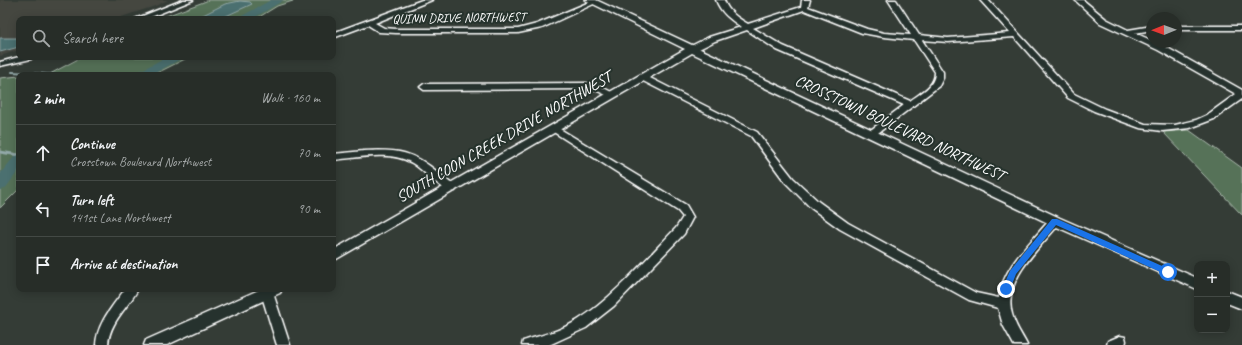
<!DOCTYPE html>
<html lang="en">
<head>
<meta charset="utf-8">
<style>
	body { margin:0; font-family:Caveat,sans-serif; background:#2f3530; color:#f1f3f6 }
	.controls { position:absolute; right:12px; bottom:12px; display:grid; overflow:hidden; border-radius:8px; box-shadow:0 2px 10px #0003 }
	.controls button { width:36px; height:36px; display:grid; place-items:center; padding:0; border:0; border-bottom:1px solid #434945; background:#272d28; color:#f1f3f6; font:20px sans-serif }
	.compass { position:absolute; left:1146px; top:12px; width:36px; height:36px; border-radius:50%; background:#272d28; box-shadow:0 2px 10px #0003; rotate:269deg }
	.stop { position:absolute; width:12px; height:12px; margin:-9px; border:3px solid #1a73e8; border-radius:50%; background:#fff }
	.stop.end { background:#1a73e8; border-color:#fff; box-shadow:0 1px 4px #0008 }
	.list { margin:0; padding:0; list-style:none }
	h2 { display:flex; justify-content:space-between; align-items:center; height:52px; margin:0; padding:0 16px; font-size:17px }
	h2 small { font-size:13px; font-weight:400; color:#a4a8a8 }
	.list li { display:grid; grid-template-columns:26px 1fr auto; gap:12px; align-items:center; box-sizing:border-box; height:56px; padding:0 16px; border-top:1px solid #434945 }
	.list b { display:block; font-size:15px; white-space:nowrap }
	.list p { margin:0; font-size:13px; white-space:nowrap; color:#a4a8a8 }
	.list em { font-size:13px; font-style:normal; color:#a4a8a8 }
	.icon { flex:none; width:22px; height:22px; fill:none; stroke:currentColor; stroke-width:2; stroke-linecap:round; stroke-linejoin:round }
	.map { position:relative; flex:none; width:1242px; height:345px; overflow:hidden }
	.search { position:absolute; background:#272d28; box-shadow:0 2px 10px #0003; left:16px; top:16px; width:320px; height:44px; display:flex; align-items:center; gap:10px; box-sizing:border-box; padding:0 14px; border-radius:8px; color:#a4a8a8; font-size:15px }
	.panel { position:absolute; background:#272d28; box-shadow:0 2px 10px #0003; left:16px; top:72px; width:320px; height:220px; border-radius:8px }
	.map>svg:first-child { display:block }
	.built { fill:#454741 }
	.green { fill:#567258; stroke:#aab8ac }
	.water { fill:#4b7070; stroke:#93a9a9 }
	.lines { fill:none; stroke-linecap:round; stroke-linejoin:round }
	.stream-far1 { stroke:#93a9a9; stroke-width:2 }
	.stream { stroke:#93a9a9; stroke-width:3 }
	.river { fill:#4b7070; fill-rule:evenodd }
	.minor-casing { stroke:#fff; stroke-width:3 }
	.tertiary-casing { stroke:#fff; stroke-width:3 }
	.minor { fill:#26332d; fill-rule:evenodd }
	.tertiary { fill:#26332d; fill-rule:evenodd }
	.route { fill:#1a73e8 }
	.labels { text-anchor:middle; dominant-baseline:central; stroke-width:4; stroke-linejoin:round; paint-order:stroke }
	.far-street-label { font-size:13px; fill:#fff; stroke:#26332d }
	.street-label { font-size:16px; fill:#fff; stroke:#26332d }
</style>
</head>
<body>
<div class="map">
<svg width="1242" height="345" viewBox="0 0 1242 345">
	<rect width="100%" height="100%" fill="#343c36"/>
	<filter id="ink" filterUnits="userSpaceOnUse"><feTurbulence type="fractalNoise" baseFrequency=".025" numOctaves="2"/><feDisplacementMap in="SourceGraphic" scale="8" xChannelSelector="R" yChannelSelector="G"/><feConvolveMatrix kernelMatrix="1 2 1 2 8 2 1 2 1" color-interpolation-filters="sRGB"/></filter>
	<g filter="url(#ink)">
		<path class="built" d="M0,0H168L155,6L115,19H19V50L0,56Z"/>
		<g class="green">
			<path d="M209,0H296L277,6L256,19H158Z"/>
			<path d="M82,57H189L153,75H43H48Z"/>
			<path d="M19,76V189L0,208V78Z"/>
			<path d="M1189,130L1242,168V215L1163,132Z"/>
		</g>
		<g class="water">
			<path d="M240,1L250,2L252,4L226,16L224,19H195L225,4Z"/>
			<path d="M0,38H19V47L0,52Z"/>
		</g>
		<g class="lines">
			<path class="stream-far1" d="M12,72L64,75"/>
			<path class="stream" d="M0,152L19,155"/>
			<g class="river">
				<path d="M271,0H284L252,19H238L240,17Z"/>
				<path d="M166,57H181L179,60L151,75H136L138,72Z"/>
				<path d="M19,155V170L5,189L0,190V174L14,157Z"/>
			</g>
			<g class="minor-casing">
				<g id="minor">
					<path d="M183,0H193L146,19H135Z"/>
					<path d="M422,0H432L375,23L384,28L396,29H518L537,24L592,1L594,0L598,2L542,28L518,33H396L379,32L368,25L333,38V33Z"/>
					<path d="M716,0H724C728,12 738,18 748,24L801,7L802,0H810L808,7L867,29L884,33L911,35L888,0H896L919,35L948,38L1010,33L980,0H988L1074,94L1105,109L1145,124L1175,125L1196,120L1207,115L1236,94L1158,50L1100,23L1075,0H1083L1106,19L1128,30L1152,26V30L1135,33L1164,46L1242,90V99L1214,119L1190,128L1162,131L1140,128L1094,111L1068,98L1014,37L948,42L922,40L943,72V78L939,86L874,136L871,137L866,134L868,132L904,105L777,50L747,30L715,41L695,51H689V47L709,37L741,27C730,19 721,13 716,0ZM804,10L862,33L884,37L914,40L935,72C935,87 920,93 910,101L783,46L753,28Z"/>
					<rect x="1176" y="26" width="66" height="4"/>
					<path d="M19,57H32L31,59L0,66V62Z"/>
					<path d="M644,75L757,132L793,178L819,202L848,223L976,293L999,298C1003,266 1032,242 1051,218H1059L1060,221L1059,224C1040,248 1002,280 1012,314C1015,326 1022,335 1027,345H1014L1003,325L998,308L969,300L840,229L811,208L785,182L751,136L641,80L640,78Z"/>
					<path d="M585,83L598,85L617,95L613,98L593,89H585L424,90L420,87L424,84Z"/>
					<path d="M555,126L686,205L693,217L684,234L614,306L586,328L549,345H522L523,341C542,335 561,331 578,320C612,299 647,258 676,228L683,217L678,211L552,131L550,129Z"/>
					<path d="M364,151C398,149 413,151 440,174C445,179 452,183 456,189L455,191C444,194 423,169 412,163C390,150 357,158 333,160V154Z"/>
					<path d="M125,289H138C128,308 109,322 108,345H96C97,323 113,306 125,289Z"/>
					<path d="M269,289L273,293L290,345H277L276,342L261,293L263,290Z"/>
					<path d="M1120,336L1125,337L1126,341L1125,345H1107L1108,341Z"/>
				</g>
			</g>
			<g class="tertiary-casing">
				<g id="tertiary">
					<path d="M585,0H596L1060,218L1197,278V289L1050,224L692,53L333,261V250L685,49Z"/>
					<path d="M261,289H282L280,293L167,345H144L146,340Z"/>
					<path d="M1227,291L1242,297V309L1227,303Z"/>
				</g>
			</g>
			<use href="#minor" class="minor"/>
			<use href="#tertiary" class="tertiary"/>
		</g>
	</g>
	<path class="route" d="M1052,219H1057L1171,270L1172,272L1171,274H1165L1056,225L1016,274L1009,292H1003L1002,289L1010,271Z"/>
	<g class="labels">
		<g class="far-street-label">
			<text transform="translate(459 18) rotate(-1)">QUINN DRIVE NORTHWEST</text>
		</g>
		<g class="street-label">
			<text transform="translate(900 128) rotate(25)">CROSSTOWN BOULEVARD NORTHWEST</text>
			<text transform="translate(504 137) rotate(-30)">SOUTH COON CREEK DRIVE NORTHWEST</text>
		</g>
	</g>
</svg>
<div class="controls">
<button>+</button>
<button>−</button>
</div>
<svg class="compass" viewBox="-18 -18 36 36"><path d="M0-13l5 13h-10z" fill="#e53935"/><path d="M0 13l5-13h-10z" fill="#a4a8a8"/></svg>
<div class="stop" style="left:1168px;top:272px"></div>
<div class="stop end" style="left:1006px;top:289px"></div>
<div class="search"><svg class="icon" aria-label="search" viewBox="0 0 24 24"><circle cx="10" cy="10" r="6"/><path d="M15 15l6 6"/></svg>Search here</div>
<section class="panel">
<h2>2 min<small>Walk · 160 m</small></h2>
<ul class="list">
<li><svg class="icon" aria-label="ahead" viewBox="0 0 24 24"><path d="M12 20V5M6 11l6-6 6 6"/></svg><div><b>Continue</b><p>Crosstown Boulevard Northwest</p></div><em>70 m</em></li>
<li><svg class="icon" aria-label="left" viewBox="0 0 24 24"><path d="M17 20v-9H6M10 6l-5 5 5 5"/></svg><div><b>Turn left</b><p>141st Lane Northwest</p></div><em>90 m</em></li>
<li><svg class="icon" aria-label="arrive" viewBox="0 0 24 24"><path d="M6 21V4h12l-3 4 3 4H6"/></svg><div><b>Arrive at destination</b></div></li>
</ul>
</section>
</div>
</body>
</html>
